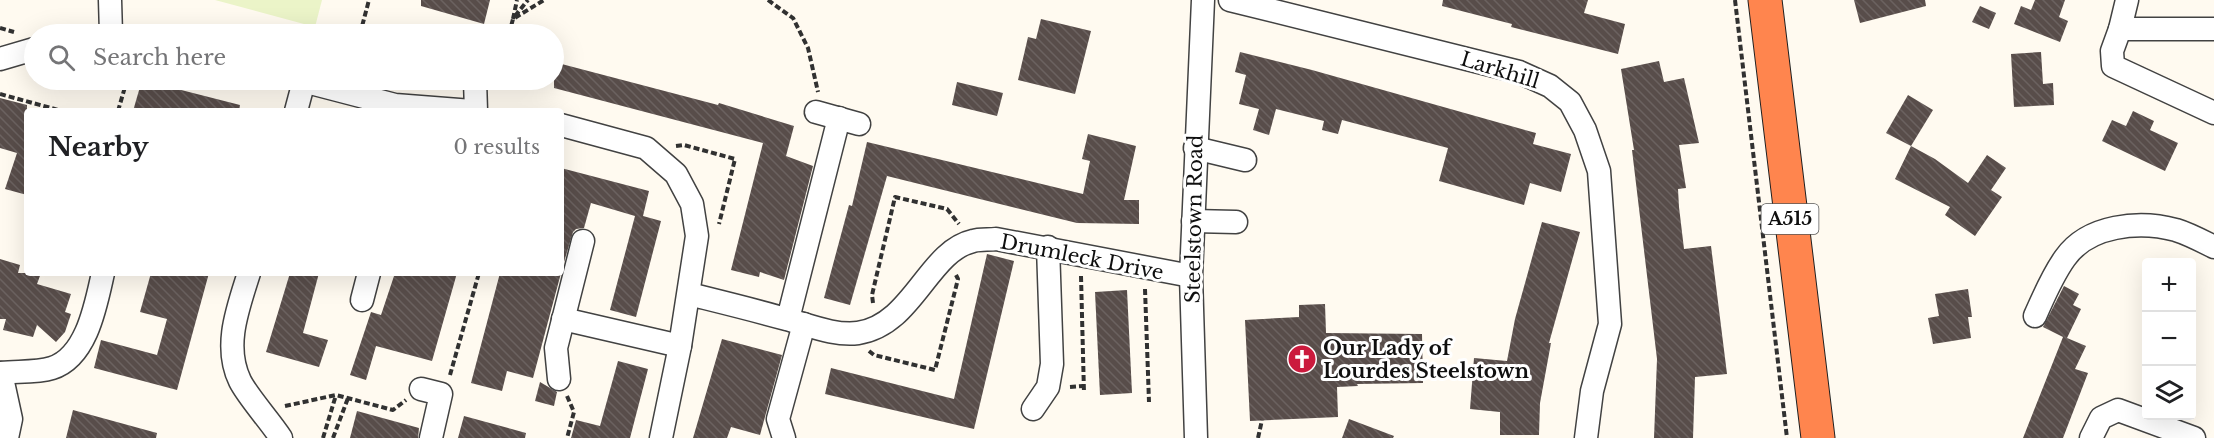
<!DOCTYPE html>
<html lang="en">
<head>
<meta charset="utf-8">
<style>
	body { margin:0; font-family:"Libre Baskerville",serif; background:#f2f2f2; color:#202124 }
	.controls { position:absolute; right:18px; bottom:18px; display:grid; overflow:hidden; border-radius:6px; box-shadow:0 6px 24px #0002 }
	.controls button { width:54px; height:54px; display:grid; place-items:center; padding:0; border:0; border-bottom:2px solid #e0e0e0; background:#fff; color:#202124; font:30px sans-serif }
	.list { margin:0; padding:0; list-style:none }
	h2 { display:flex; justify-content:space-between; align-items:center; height:78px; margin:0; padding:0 24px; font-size:26px }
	h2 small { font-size:20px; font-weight:400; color:#757577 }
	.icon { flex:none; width:33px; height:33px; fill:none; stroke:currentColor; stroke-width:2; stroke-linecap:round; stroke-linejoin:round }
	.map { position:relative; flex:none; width:2214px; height:438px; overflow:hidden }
	.search { position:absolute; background:#fff; box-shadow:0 6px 24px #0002; left:24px; top:24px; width:540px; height:66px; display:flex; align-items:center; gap:15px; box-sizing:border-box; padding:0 21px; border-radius:33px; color:#757577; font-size:22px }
	.panel { position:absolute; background:#fff; box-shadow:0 6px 24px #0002; left:24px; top:108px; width:540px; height:168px; border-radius:6px }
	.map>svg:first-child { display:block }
	.pitch { fill:#ebf4c8 }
	.building { fill:url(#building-back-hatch) }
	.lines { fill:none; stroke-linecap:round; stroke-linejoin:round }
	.minor-casing { stroke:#424242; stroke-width:25 }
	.highway-casing { stroke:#202020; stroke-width:35 }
	.path { stroke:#313131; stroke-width:4; stroke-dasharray:6 3; stroke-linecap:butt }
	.minor { stroke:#fff; stroke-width:22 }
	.highway { stroke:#ff854e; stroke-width:33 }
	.labels { text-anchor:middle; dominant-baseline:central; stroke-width:6; stroke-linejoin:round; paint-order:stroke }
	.shield { fill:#fff; stroke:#575757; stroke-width:1.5 }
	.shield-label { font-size:18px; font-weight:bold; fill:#0f0f0f }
	.street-label { font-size:20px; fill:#0f0f0f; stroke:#fff }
	.poi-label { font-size:20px; font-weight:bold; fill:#0f0f0f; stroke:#fff; text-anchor:start }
</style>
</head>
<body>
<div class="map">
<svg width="2214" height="438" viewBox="0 0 2214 438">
	<defs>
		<pattern id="building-back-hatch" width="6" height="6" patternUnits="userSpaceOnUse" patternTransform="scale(1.5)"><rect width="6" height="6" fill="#584d4a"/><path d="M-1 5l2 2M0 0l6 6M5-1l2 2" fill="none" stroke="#6b6260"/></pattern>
	</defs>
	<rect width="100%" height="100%" fill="#fffaf0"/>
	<path class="pitch" d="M215,0H322L315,27Z"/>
	<g class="building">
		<path d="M421,0H490L484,24L421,6Z"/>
		<path d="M1443,0H1588L1584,13L1625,24L1618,54L1511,27L1512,24L1442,6Z"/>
		<path d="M1854,0H1925L1926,6L1860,23Z"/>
		<path d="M2035,0H2065L2059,17L2068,21L2060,42L2014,24L2021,6L2031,10Z"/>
		<path d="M1980,6L1996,13L1989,29L1972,22Z"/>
		<path d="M1041,19L1091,31L1075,94L1018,80L1028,37L1036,39Z"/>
		<path d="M1240,52L1312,70L1536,133L1533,144L1571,154L1561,192L1530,183L1524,205L1439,181L1448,148L1342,120L1338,134L1322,130L1324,121L1276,109L1269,135L1253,130L1259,109L1239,104L1246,75L1235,72Z"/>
		<path d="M2041,52L2043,84L2053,83L2054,105L2014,107L2011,54Z"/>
		<path d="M1659,61L1664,82L1684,78L1699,143L1679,145L1686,188L1678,189L1679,207L1684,249L1711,246L1727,374L1695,377L1693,438H1654L1657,359L1632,150H1634L1621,69Z"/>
		<path d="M554,62L718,105L719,103L794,126L786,156L813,166L784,280L760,272L759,277L731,270L763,143L554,88Z"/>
		<path d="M142,80L240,105L239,111H133Z"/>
		<path d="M957,82L1003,93L997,116L952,105Z"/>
		<path d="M1908,95L1933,110L1911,146L1886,133Z"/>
		<path d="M0,98L27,105V195L5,189L17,153L0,148Z"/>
		<path d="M2133,111L2154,121L2150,130L2178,143L2165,171L2102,141L2112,120L2126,126Z"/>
		<path d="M1088,134L1136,146L1124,200H1139V224L1077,223L887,176L850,305L824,298L849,205L852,206L867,142L1083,194L1090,161L1082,159Z"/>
		<path d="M1911,146L1935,159L1968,183L1987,155L2006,168L1991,190L2002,197L1975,236L1945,215L1950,207L1895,179Z"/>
		<path d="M561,168L649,191L643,216L661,221L636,317L610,310L635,216L591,203L584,228L576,229L573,232L564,262H561Z"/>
		<path d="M1542,222L1580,232L1549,343H1551L1540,403L1539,435H1500V412L1470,409L1474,358L1507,361L1515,319Z"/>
		<path d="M987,254L1014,261L974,429L825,394L831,368L954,399Z"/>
		<path d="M0,259L20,265L18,273H41L37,284L71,294L65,312L71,314L65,332L56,342L37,325L33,337L3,330L6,319H0Z"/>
		<path d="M151,273H209L177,390L94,368L101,340L157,355L167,319L140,312Z"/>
		<path d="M290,273H319L303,333L328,340L319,367L266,352Z"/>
		<path d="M395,273H457L432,361L376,346L366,380L350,375L371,312L381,315Z"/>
		<path d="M500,273H561L533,378L507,371L502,391L471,383Z"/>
		<path d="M2064,286L2079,294L2073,305L2081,309L2067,338L2086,346L2075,369L2088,373L2063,438H2023L2063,337L2043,327Z"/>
		<path d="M1968,289L1972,317H1968L1971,338L1933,344L1928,318L1939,316L1935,294Z"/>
		<path d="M1127,290L1132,393L1100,395L1095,292Z"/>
		<path d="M1325,304L1326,333L1422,334L1423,383L1357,384L1358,386L1337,387L1338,417L1250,421L1245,320L1299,317V305Z"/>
		<path d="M722,339L782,355L760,435L731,427L727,438H693Z"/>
		<path d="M618,361L648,369L630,438H571L576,420L600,426Z"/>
		<path d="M540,382L557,392L554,406L535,401Z"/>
		<path d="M73,410L157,433L156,438H66Z"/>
		<path d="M357,411L419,428L418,438H350Z"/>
		<path d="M464,416L526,433L525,438H458Z"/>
		<path d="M1349,419L1394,436L1393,438H1342Z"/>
	</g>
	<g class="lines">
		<g class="minor-casing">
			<g id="minor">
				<path d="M110,0L111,34"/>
				<path d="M1230,0L1519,72L1550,86L1570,102L1585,130L1599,171L1610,324L1592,391L1586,438"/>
				<path d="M2120,29L2127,0"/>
				<path d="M2214,29H2120L2112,51L2113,66L2214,113"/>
				<path d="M0,59L34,49"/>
				<path d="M299,80L395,105L472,111"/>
				<path d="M475,80L476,111"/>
				<path d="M296,111L304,81"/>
				<path d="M816,112L859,124"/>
				<path d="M561,125L646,148L676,174L692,204L697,236L680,346L661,438"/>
				<path d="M1195,148L1245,160"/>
				<path d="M1193,221L1236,222"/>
				<path d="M249,273C238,308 223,346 240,381C248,397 270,421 281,438"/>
				<path d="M689,294C721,302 754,310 786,319C809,325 834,336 858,333C913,325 928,251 973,241C980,239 989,240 996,239L1191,276"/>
				<path d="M362,300L369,273"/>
				<path d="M2035,316C2044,296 2052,276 2065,258C2088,225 2139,220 2176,230C2189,234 2202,241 2214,247"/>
				<path d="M563,319L680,346"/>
				<path d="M788,319L839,118"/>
				<path d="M0,373C16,371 36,373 52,368C87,357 96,304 103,273"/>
				<path d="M1,373L11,419L7,438"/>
				<path d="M559,379L556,348L583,241"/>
				<path d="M421,389L441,394L431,438"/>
				<path d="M1033,409L1048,387L1052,364L1048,247"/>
				<path d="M784,438L778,419L804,324"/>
				<path d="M1196,438L1191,276L1203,0"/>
				<path d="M2091,438L2101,418L2118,410L2194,438"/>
			</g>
		</g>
		<g class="highway-casing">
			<path id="highway" d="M1765,0L1818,438"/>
		</g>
		<g class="path">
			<path d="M768,0L793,18L808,48L818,92"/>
			<path d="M1735,0L1787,438"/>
			<path d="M515,16L528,0"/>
			<path d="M513,19L517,0"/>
			<path d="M0,28L14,32"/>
			<path d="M360,34L369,0"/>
			<path d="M509,34L513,19L544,0"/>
			<path d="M0,94L62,111"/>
			<path d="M118,111L127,80"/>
			<path d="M676,146L684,145L735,159L719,224"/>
			<path d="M1081,276L1084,393"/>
			<path d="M1145,289L1149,402"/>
			<path d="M873,303L872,295L895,197L947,209L959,224"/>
			<path d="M869,351L874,355L935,370L958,279L956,275"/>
			<path d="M450,375L479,273"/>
			<path d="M1070,387L1084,386"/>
			<path d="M567,396L574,412L567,438"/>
			<path d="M285,406L336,395L393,410L406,400"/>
			<path d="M323,438L336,395"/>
			<path d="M333,438L348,398"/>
			<path d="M1258,438L1262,420"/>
		</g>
		<use href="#minor" class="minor"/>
		<use href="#highway" class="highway"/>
	</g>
	<defs>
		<g id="church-disc" transform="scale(1.5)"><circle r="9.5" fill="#cb1a3d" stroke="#fff"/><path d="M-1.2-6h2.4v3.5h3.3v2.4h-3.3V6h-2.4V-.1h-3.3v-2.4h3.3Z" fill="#fff"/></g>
	</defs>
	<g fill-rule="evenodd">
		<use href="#church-disc" x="1302" y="359"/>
	</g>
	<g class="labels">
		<rect class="shield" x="1761.5" y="204" width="57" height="30" rx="4.5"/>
		<g class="shield-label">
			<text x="1790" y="219">A515</text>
		</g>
		<g class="street-label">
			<text transform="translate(1500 70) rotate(17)">Larkhill</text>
			<text transform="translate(1194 219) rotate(-89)">Steelstown Road</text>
			<text transform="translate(1082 257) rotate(11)">Drumleck Drive</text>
		</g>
		<g class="poi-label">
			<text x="1323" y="348">Our Lady of<tspan x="1323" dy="23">Lourdes Steelstown</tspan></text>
		</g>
	</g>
</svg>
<div class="controls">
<button>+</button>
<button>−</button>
<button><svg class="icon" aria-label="layers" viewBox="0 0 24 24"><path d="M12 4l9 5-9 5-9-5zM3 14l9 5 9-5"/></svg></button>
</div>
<div class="search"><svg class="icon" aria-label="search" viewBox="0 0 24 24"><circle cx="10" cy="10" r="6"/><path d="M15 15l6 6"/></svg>Search here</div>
<section class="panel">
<h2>Nearby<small>0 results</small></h2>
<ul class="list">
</ul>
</section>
</div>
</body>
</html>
